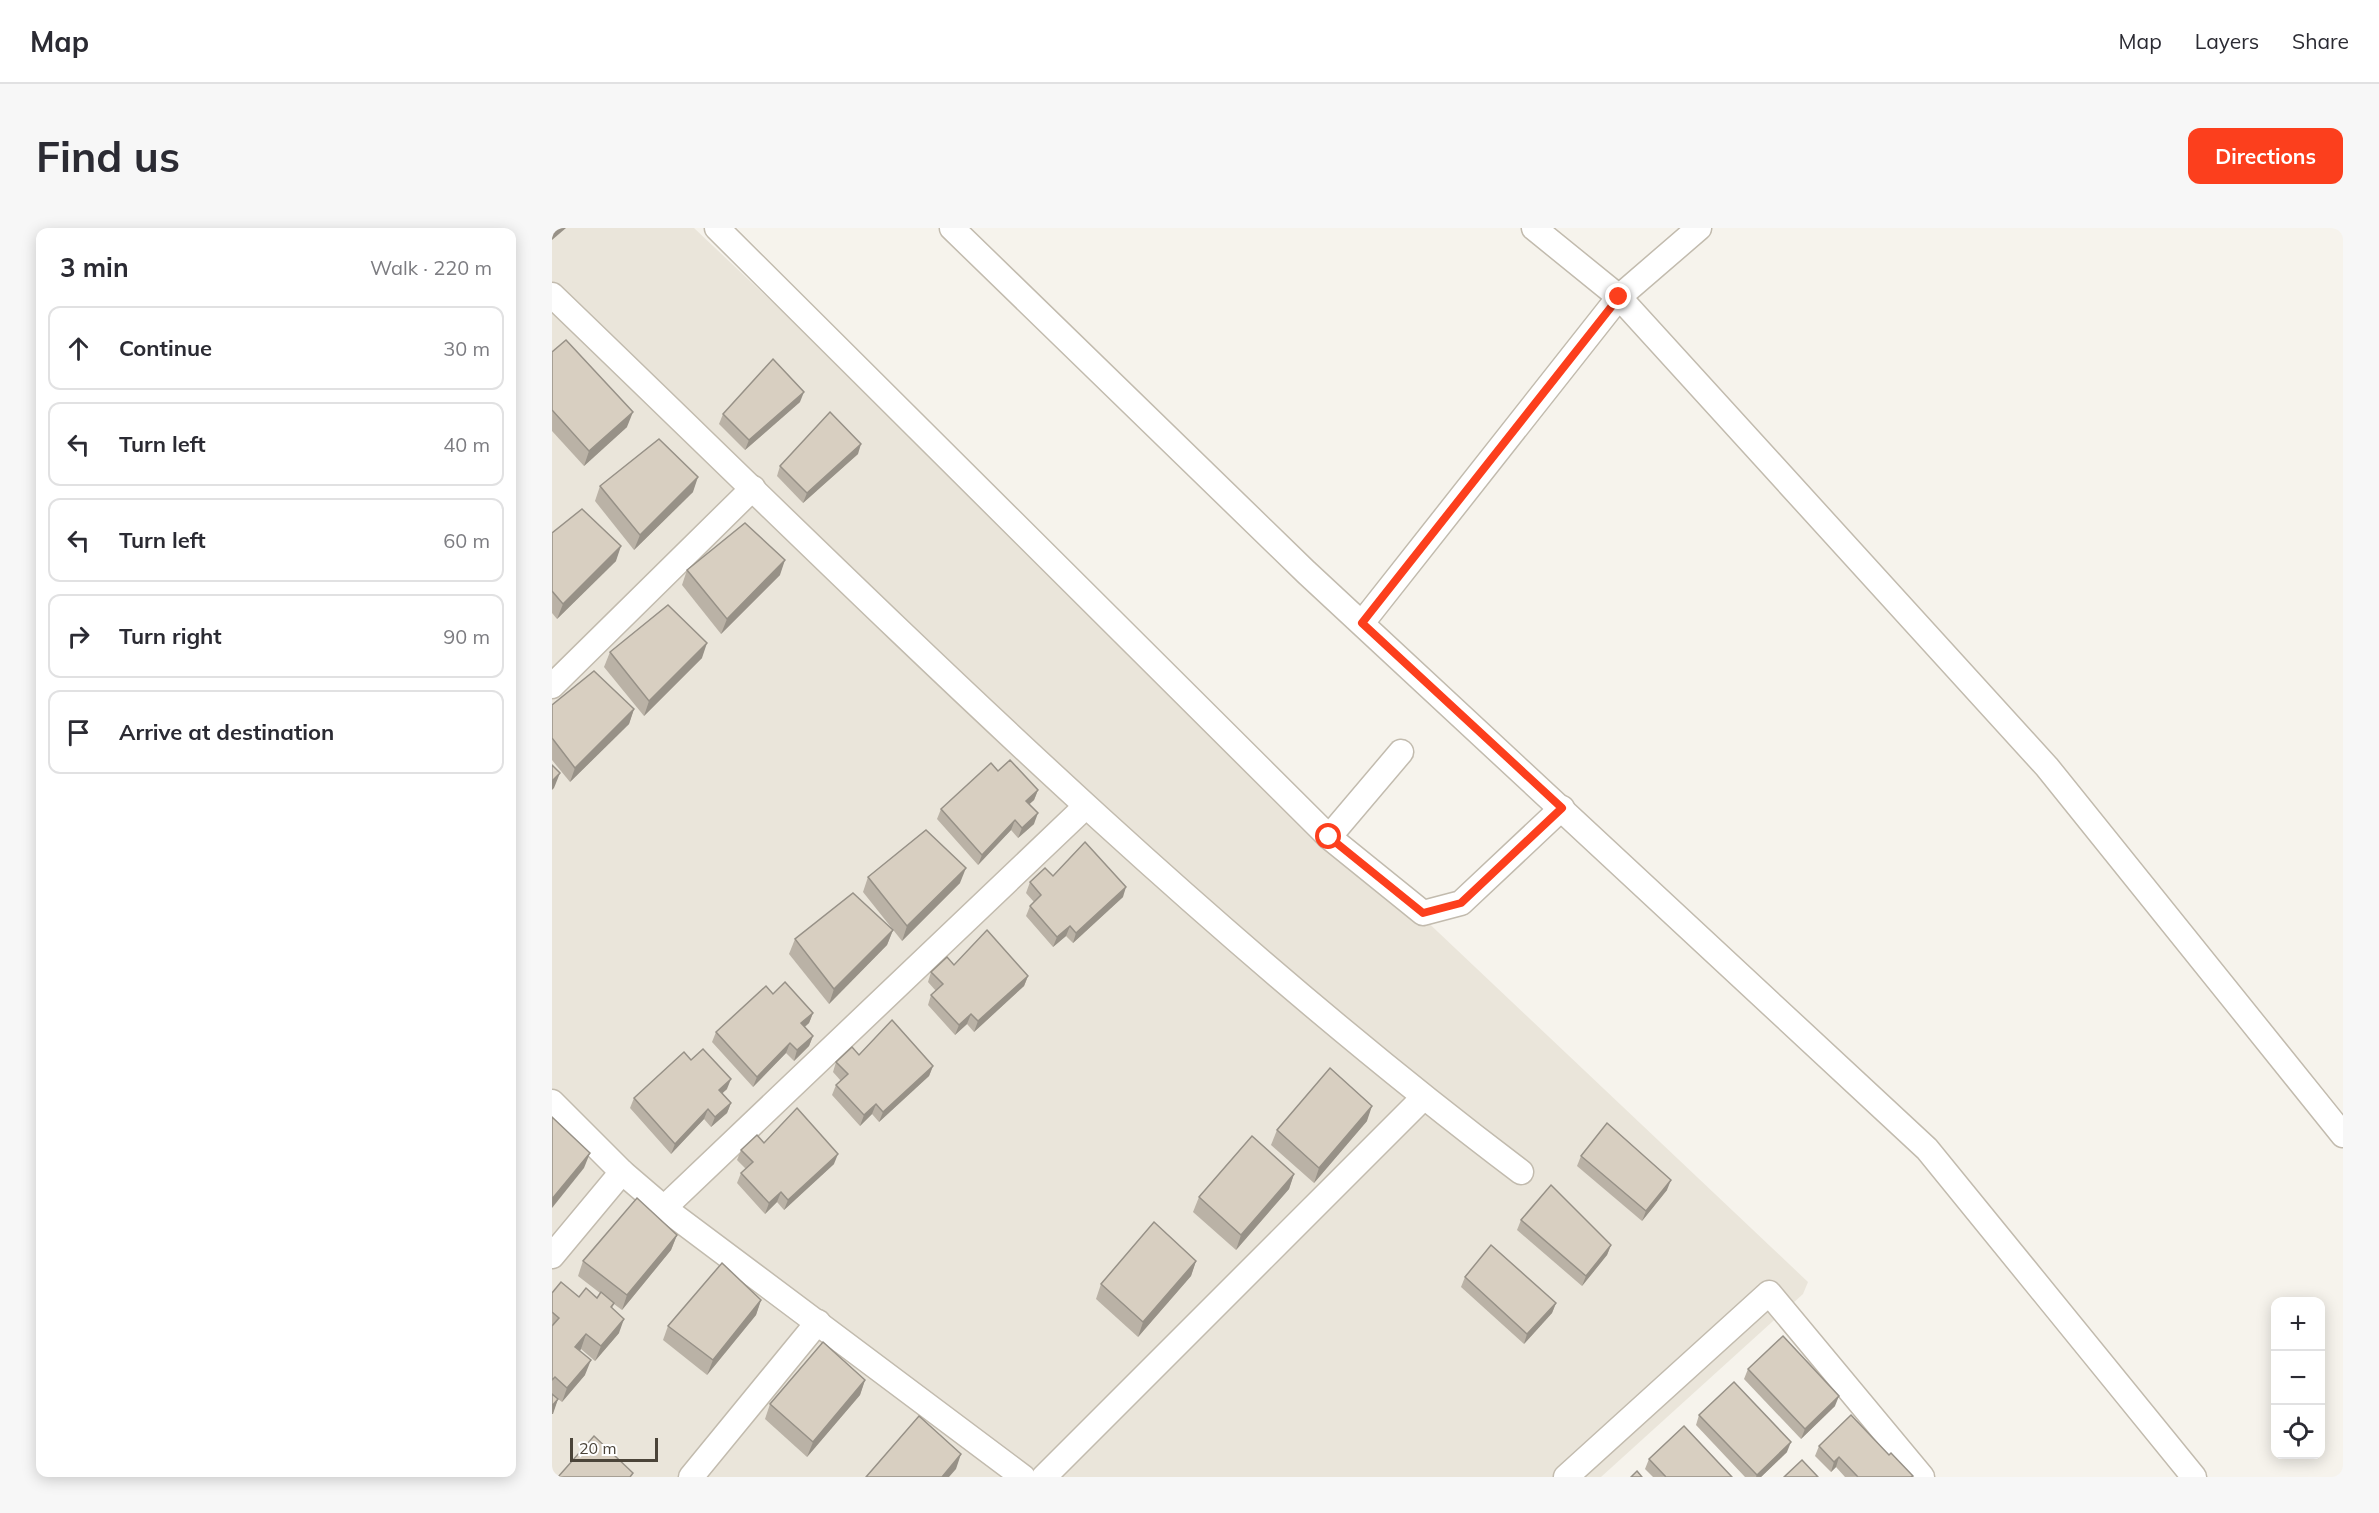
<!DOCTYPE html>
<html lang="en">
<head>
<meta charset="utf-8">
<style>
	body { margin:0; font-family:Mulish,sans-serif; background:#f7f7f7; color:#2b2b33 }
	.controls { position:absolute; right:18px; bottom:18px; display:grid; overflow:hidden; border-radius:12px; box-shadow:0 3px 15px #0003 }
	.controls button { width:54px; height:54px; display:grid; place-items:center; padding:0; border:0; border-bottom:2px solid #e1e1e2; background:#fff; color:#2b2b33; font:30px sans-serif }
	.scale { position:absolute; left:18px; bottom:15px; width:88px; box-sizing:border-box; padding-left:6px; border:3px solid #4b4439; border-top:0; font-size:16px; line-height:21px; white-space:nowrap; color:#4b4439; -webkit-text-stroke:4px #fff; paint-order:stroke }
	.stop { position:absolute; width:18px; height:18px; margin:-14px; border:4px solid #fc3f1d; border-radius:50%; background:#fff }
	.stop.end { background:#fc3f1d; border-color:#fff; box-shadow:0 2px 6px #0008 }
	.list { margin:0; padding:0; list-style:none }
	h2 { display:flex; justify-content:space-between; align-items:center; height:78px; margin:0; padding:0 24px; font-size:26px }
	h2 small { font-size:20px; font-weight:400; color:#7c7c81 }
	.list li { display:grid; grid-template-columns:39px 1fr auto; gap:18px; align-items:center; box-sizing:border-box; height:84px; margin:0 12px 12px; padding:0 12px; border:2px solid #e1e1e2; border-radius:12px }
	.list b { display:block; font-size:22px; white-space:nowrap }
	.list em { font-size:20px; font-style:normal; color:#7c7c81 }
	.icon { flex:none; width:33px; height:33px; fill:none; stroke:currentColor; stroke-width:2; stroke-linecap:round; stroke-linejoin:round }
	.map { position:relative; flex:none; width:1791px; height:1249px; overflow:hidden; border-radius:12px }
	header { display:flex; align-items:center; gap:36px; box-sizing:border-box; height:84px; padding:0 30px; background:#fff; border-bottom:2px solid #e1e1e2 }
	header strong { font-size:28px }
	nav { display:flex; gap:33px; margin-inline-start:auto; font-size:21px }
	.intro { display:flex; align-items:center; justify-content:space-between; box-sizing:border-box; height:144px; padding:0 36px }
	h1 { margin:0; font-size:42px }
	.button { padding:15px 27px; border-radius:12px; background:#fc3f1d; color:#fff; font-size:21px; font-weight:700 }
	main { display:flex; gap:36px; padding:0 36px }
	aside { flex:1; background:#fff; border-radius:12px; box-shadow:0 3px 15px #0003 }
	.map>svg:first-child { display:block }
	.residential { fill:#eae5da }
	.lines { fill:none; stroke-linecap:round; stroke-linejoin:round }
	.minor-casing { stroke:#c2bbae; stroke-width:27 }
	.minor { stroke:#fff; stroke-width:24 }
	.wall { fill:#bab2a6 }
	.shaded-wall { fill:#979187 }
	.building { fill:#d8cfc1; stroke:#979187; stroke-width:1.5 }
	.route { stroke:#fc3f1d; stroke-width:8 }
</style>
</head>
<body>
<header>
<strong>Map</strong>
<nav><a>Map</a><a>Layers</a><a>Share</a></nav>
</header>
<div class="intro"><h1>Find us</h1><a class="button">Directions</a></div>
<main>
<aside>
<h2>3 min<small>Walk · 220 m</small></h2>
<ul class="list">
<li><svg class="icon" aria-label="ahead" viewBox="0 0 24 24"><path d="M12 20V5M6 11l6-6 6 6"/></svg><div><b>Continue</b></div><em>30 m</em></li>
<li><svg class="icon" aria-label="left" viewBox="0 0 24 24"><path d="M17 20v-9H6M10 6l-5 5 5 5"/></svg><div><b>Turn left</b></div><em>40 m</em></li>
<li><svg class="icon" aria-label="left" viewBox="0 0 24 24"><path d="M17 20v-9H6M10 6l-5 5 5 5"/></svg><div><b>Turn left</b></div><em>60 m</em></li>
<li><svg class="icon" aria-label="right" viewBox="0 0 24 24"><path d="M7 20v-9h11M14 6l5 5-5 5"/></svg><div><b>Turn right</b></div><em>90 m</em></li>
<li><svg class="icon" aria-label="arrive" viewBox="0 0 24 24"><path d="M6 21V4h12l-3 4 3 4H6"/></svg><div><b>Arrive at destination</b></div></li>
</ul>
</aside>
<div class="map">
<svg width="1791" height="1249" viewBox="0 0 1791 1249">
	<rect width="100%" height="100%" fill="#f6f3ec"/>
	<path class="residential" d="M0,0H142L1256,1054L1251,1066L1049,1249H0Z"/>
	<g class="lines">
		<g class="minor-casing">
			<g id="minor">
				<path d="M165,0L777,609L871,685L909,675L1010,580"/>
				<path d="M400,0L754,344L1375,921L1642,1249"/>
				<path d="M982,0L1067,69L1495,539L1791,907"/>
				<path d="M0,67C314,369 621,681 969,944"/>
				<path d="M810,395L1067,69L1147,0"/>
				<path d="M0,458L201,260"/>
				<path d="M777,609L849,524"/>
				<path d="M0,874L70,944L112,980L471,1249"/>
				<path d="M112,980L533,579"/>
				<path d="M0,1028L70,944"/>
				<path d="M139,1249L266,1094"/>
				<path d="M492,1249L871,870"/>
				<path d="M1014,1249L1217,1065L1370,1249"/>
			</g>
		</g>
		<use href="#minor" class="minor"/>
	</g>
	<g class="wall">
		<path d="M0,124L75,199L32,238L0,203Z"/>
		<path d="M248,174L193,222L167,196L171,186Z"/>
		<path d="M306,226L251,275L225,248L228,238Z"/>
		<path d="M48,258L141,264L82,322L43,273Z"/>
		<path d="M0,305L64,333L5,391L0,385Z"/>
		<path d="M135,342L228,347L169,406L130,357Z"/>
		<path d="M58,424L150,430L92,488L52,439Z"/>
		<path d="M0,477L82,481L77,496L18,554L0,532Z"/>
		<path d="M446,543L486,562L482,572L477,576L482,596L466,610L459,602L426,637L385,591L389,581Z"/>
		<path d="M501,648L571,669L521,715L514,708L501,719L474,688L478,678L482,674L474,665L478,654Z"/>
		<path d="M316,649L408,655L350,713L311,664Z"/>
		<path d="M341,702L335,717L277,776L237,726L243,711Z"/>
		<path d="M402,737L476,748L472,758L422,804L415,796L403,807L376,777L379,767L384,763L376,754L379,744Z"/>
		<path d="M221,766L261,785L257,795L253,799L261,808L257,818L242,833L234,825L201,859L160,814L164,804Z"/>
		<path d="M307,827L381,838L377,848L327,894L320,886L308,898L280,867L284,857L289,853L281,844L284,834Z"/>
		<path d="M139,832L175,861L170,865L179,875L175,885L159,899L152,891L119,926L78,880L82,870Z"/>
		<path d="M815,893L762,955L719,917L725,902Z"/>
		<path d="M212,915L282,936L232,982L225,974L213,986L185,955L189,945L194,941L185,932L189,922Z"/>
		<path d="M1029,928L1115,962L1090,993L1025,938Z"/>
		<path d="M742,946L737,961L684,1022L641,984L647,969Z"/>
		<path d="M969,992L1059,1017L1055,1027L1030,1058L965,1002Z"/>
		<path d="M125,1007L119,1022L70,1082L62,1076L60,1080L67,1105L43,1133L29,1121L28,1123L33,1147L10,1174L6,1171L0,1186V1065L27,1069L45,1070L48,1065L26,1048L31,1033Z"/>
		<path d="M644,1033L639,1048L586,1109L544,1071L549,1056Z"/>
		<path d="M913,1049L1004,1075L1000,1085L972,1116L909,1059Z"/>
		<path d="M209,1072L204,1087L155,1147L111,1112L116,1098Z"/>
		<path d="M1196,1141L1283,1178L1249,1211L1192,1151Z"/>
		<path d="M313,1152L308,1167L255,1229L213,1191L218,1176Z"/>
		<path d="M1147,1187L1235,1224L1209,1249H1193L1144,1197Z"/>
		<path d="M1267,1218L1337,1227L1360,1249H1293L1284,1239L1279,1244L1263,1228Z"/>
		<path d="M1097,1231L1180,1249H1101L1093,1241Z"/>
	</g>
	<g class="shaded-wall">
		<path d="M6,0H14L0,12V5Z"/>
		<path d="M252,164L248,174L193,222L197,212Z"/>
		<path d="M81,184L75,199L32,238L37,223Z"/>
		<path d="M309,216L306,226L251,275L255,265Z"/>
		<path d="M146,249L141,264L82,322L88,307Z"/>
		<path d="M69,318L64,333L5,391L11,376Z"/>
		<path d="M233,332L228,347L169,406L175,391Z"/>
		<path d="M155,415L150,430L92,488L97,473Z"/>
		<path d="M82,481L77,496L18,554L23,540Z"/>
		<path d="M8,545L2,560L0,562V553Z"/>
		<path d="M486,562L482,572L470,583L474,573Z"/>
		<path d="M486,585L482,596L466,610L470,600Z"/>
		<path d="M463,592L459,602L426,637L430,627Z"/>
		<path d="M414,640L408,655L350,713L355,698Z"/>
		<path d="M574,659L571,669L521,715L524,705Z"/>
		<path d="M518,698L514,708L501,719L505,709Z"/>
		<path d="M341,702L335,717L277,776L282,761Z"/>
		<path d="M476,748L472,758L422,804L426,793Z"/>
		<path d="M261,785L257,795L245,805L249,795Z"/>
		<path d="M419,786L415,796L403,807L407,797Z"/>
		<path d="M261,808L257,818L242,833L245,822Z"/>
		<path d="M238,815L234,825L201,859L205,849Z"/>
		<path d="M381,838L377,848L327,894L331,884Z"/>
		<path d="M179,851L175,861L163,872L167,862Z"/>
		<path d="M179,875L175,885L159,899L163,889Z"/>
		<path d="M324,876L320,886L308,898L312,887Z"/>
		<path d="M820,878L815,893L762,955L767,940Z"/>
		<path d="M156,881L152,891L119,926L123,916Z"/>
		<path d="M38,925L32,940L0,980V971Z"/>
		<path d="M286,926L282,936L232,982L236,972Z"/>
		<path d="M742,946L737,961L684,1022L689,1007Z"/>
		<path d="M1119,952L1115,962L1090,993L1094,983Z"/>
		<path d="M229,964L225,974L213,986L217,975Z"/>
		<path d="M125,1007L119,1022L70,1082L75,1067Z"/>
		<path d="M1059,1017L1055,1027L1030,1058L1034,1048Z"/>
		<path d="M644,1033L639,1048L586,1109L591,1094Z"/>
		<path d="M209,1072L204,1087L155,1147L161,1132Z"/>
		<path d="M1004,1075L1000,1085L972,1116L975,1106Z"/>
		<path d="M72,1091L67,1105L43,1133L49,1118Z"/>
		<path d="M34,1106L29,1121L18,1134L23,1119Z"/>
		<path d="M39,1132L33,1147L10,1174L15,1160Z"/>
		<path d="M313,1152L308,1167L255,1229L261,1214Z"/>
		<path d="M1287,1168L1283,1178L1249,1211L1253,1201Z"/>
		<path d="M6,1171L1,1186H0V1178Z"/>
		<path d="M1239,1214L1235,1224L1209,1249H1204L1205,1247Z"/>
		<path d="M409,1226L404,1241L397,1249H390Z"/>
		<path d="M1287,1229L1284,1239L1279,1244L1282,1234Z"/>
	</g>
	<g class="building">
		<path d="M0,0H6L0,5Z"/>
		<path d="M14,112L81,184L37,223L0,182V124Z"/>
		<path d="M221,131L252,164L197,212L171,186Z"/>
		<path d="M278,184L309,216L255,265L228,238Z"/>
		<path d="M107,211L146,249L88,307L48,258Z"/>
		<path d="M30,281L69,318L11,376L0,363V305Z"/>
		<path d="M193,295L233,332L175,391L135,342Z"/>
		<path d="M116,377L155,415L97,473L58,424Z"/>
		<path d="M42,443L82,481L23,540L0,510V477Z"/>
		<path d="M458,532L486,562L474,573L486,585L470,600L463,592L430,627L389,581L439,535L446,543Z"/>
		<path d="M0,537L8,545L0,553Z"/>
		<path d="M374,602L414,640L355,698L316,649Z"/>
		<path d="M533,614L574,659L524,705L518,698L505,709L478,678L489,667L478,654L493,640L501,648Z"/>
		<path d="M301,665L341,702L282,761L243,711Z"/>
		<path d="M435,702L476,748L426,793L419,786L407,797L379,767L391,756L379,744L395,729L402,737Z"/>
		<path d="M233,754L261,785L249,795L261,808L245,822L238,815L205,849L164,804L214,758L221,766Z"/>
		<path d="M340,792L381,838L331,884L324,876L312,887L284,857L296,846L284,834L300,819L307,827Z"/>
		<path d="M151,821L179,851L167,862L179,875L163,889L156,881L123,916L82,870L132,824L139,832Z"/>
		<path d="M778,840L820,878L767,940L725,902Z"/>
		<path d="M245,880L286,926L236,972L229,964L217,975L189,945L201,934L189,922L205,907L212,915Z"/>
		<path d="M0,889L38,925L0,971Z"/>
		<path d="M1055,895L1119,952L1094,983L1029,928Z"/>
		<path d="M700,908L742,946L689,1007L647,969Z"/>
		<path d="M999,957L1059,1017L1034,1048L969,992Z"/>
		<path d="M85,970L125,1007L75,1067L31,1033Z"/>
		<path d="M602,994L644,1033L591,1094L549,1056Z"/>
		<path d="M939,1017L1004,1075L975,1106L913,1049Z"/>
		<path d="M170,1035L209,1072L161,1132L116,1098Z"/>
		<path d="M9,1054L27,1069L34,1060L45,1070L49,1064L62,1075L59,1079L72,1091L49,1118L34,1106L23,1119L39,1132L15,1160L3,1149L0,1152V1098L7,1090L0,1084V1065Z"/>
		<path d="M1231,1108L1287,1168L1253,1201L1196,1141Z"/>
		<path d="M271,1114L313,1152L261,1214L218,1176Z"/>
		<path d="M1182,1154L1239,1214L1205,1247L1147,1187Z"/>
		<path d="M0,1166L6,1171L0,1178Z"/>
		<path d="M1299,1187L1337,1227L1339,1225L1361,1248L1359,1249H1306L1287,1229L1282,1234L1267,1218Z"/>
		<path d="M367,1188L409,1226L390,1249H314Z"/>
		<path d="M1132,1198L1180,1249H1114L1097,1231Z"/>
		<path d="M42,1208L81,1245L78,1249H6Z"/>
		<path d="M1250,1232L1266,1249H1232Z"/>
		<path d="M1085,1243L1090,1249H1079Z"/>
	</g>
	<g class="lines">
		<path class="route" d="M777,609L871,685L909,675L1010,580L810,395L1067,69"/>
	</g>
</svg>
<div class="controls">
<button>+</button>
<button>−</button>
<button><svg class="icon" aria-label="locate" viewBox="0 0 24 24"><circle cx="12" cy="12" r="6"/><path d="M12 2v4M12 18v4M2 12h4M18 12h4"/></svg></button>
</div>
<div class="scale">20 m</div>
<div class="stop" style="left:777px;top:609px"></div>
<div class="stop end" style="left:1067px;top:69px"></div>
</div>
</main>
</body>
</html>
